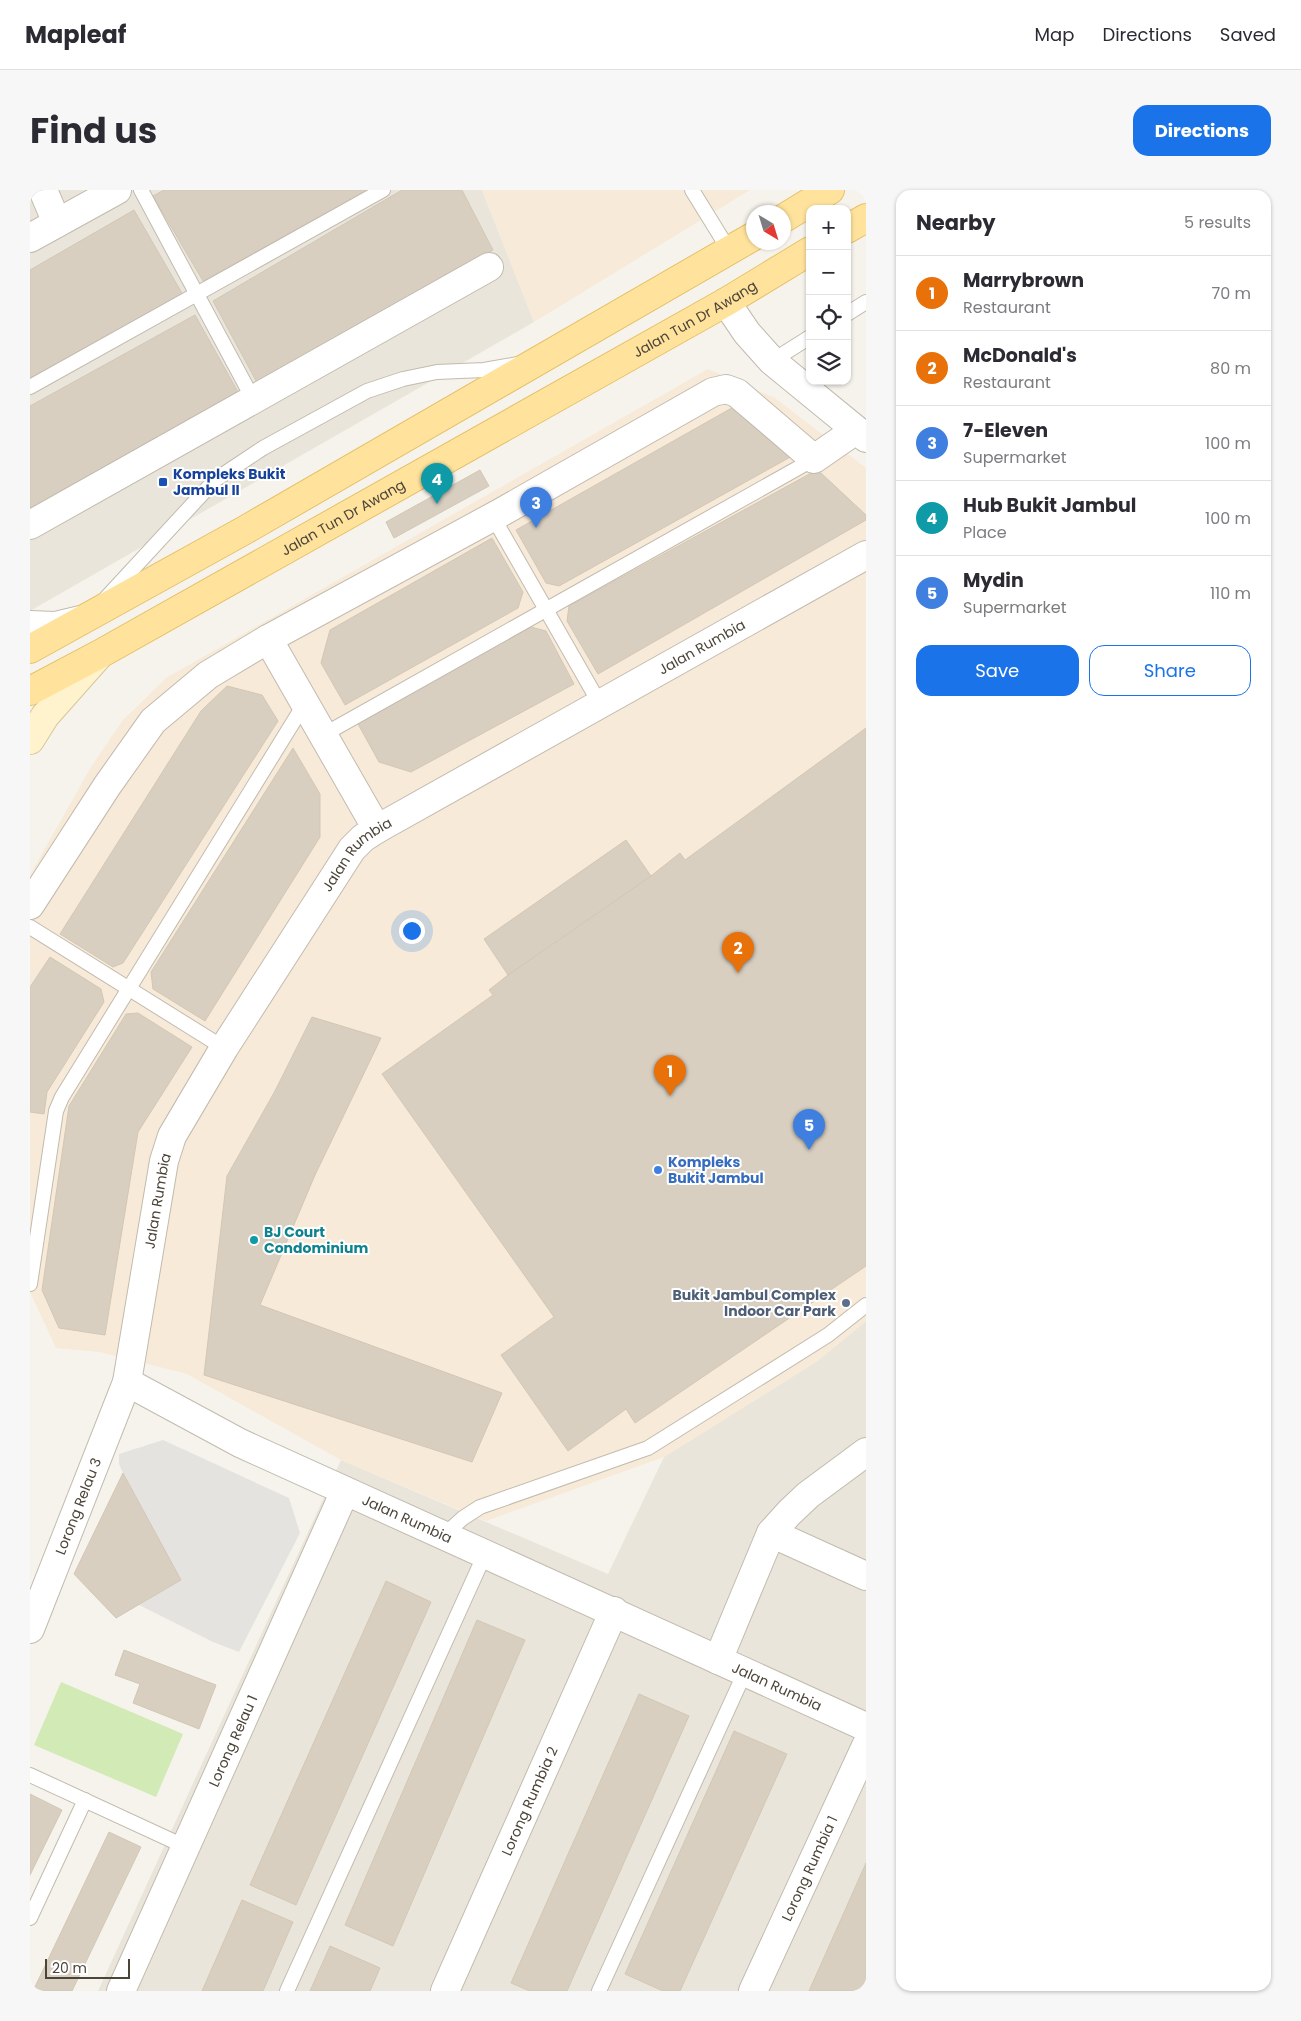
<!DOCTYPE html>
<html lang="en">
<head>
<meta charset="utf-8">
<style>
	body { margin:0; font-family:Poppins,sans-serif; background:#f7f7f7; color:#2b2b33 }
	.controls { position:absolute; right:15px; top:15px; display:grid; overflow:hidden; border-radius:10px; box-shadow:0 1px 4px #0004 }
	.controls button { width:45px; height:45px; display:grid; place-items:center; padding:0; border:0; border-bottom:1px solid #e1e1e2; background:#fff; color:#2b2b33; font:25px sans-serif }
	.compass { position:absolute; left:716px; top:15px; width:45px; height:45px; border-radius:50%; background:#fff; box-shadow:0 1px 4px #0004; rotate:142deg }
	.scale { position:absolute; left:15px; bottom:12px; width:85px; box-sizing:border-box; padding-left:5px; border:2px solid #4b4439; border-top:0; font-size:14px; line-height:18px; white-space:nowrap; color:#4b4439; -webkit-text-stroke:4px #fff; paint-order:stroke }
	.you { position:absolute; left:381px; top:740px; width:18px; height:18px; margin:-12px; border:4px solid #fff; border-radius:50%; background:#1a73e8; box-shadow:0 0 0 8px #1a73e833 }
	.badge { display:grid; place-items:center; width:32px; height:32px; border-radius:50%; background:#1a73e8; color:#fff; font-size:16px; font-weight:700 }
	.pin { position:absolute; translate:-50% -41px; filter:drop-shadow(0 1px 2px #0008) }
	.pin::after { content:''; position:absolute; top:26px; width:18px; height:15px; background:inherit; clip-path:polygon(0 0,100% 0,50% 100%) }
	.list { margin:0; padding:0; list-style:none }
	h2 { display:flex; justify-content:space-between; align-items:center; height:65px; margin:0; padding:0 20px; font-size:21px }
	h2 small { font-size:16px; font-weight:400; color:#7c7c81 }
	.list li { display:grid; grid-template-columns:32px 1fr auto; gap:15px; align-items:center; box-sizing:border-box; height:75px; padding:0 20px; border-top:1px solid #e1e1e2 }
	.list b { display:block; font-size:19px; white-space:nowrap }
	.list p { margin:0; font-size:16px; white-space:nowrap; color:#7c7c81 }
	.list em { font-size:16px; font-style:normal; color:#7c7c81 }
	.actions { display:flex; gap:10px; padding:15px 20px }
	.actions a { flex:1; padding:11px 0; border:1px solid #1a73e8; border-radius:15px; text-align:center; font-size:18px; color:#1a73e8 }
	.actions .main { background:#1a73e8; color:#fff }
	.icon { flex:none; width:28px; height:28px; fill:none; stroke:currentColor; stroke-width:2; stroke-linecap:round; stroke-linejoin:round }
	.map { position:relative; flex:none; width:836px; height:1801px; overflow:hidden; border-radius:15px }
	header { display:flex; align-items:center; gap:30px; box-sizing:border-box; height:70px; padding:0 25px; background:#fff; border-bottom:1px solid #e1e1e2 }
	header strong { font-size:24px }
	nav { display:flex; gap:28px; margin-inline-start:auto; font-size:18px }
	.intro { display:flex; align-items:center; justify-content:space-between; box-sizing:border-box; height:120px; padding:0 30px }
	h1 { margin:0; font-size:35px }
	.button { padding:12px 22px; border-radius:15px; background:#1a73e8; color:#fff; font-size:18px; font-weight:700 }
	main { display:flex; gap:30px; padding:0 30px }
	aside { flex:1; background:#fff; border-radius:15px; box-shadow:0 1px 4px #0004 }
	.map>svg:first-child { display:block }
	.residential { fill:#eae5da }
	.commercial { fill:#f7ead8 }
	.green { fill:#d2eab5 }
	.parking { fill:#e5e3e0 }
	.building { fill:#d8cfc1; stroke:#d3c7b4 }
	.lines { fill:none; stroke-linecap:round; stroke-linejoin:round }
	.lane-casing { stroke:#c2bbae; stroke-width:16 }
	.street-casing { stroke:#c2bbae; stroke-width:30 }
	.secondary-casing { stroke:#d6c79b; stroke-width:30 }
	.primary-casing { stroke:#e6c16a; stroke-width:30 }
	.lane { stroke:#fff; stroke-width:14 }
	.street { stroke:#fff; stroke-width:28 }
	.secondary { stroke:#fff3cd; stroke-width:28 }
	.primary { stroke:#ffe39c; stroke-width:28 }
	.transit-dot { fill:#1a4fb4; stroke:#fff; stroke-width:2 }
	.shop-dot { fill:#3f7fe0; stroke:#fff; stroke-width:2 }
	.culture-dot { fill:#0f9aa8; stroke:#fff; stroke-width:2 }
	.service-dot { fill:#5c6f8a; stroke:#fff; stroke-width:2 }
	.labels { text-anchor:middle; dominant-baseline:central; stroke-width:4; stroke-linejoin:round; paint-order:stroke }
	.street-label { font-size:14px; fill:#4b4439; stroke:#fff }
	.transit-label { font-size:14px; font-weight:bold; fill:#164399; stroke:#fff; text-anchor:start }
	.shop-label { font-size:14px; font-weight:bold; fill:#366cbe; stroke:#fff; text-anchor:start }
	.culture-label { font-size:14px; font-weight:bold; fill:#0d838f; stroke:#fff; text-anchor:start }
	.service-label { font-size:14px; font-weight:bold; fill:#4e5e75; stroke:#fff; text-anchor:end }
</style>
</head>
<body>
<header>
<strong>Mapleaf</strong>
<nav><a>Map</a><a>Directions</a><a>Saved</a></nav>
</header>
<div class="intro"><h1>Find us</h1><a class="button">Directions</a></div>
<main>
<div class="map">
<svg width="836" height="1801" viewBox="0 0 836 1801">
	<rect width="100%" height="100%" fill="#f6f3ec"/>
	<g class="residential">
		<path d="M0,0H452L504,132L0,421Z"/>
		<path d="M836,1131V1801H68L311,1270L578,1384L634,1267L786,1172Z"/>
	</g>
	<g class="commercial">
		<path d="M452,0H720L504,132Z"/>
		<path d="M678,179L745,208L836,278V1131L786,1172L634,1267L456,1331L311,1270L157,1184L70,1162L26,1158L0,1102V685L61,577L93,530L136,488Z"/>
	</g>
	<path class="green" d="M31,1492L153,1544L126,1607L4,1555Z"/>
	<path class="parking" d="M133,1250L259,1308L270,1343L209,1462L183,1452L109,1415L151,1390L93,1283L89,1274V1264Z"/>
	<g class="building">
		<path d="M134,0H337L173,91L123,6Z"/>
		<path d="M372,0H432L463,60L231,200L183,111Z"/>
		<path d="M104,20L153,105L0,188V80Z"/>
		<path d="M165,125L213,211L0,329V216Z"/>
		<path d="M707,215L764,265L529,396L516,393L486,340Z"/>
		<path d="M450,280L459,296L364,348L356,332Z"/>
		<path d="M783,282L791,283L836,325V330L568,484L537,431L539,416Z"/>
		<path d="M462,348L493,402L488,418L315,515L291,473L300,440Z"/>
		<path d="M501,437L516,441L544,494L381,582L349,572L328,534Z"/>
		<path d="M197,496L232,505L248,531L93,773L83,777L30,744L171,521Z"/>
		<path d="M836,538V1076L605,1233L596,1219L538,1261L471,1165L524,1127L352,884L463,805L459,800L478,785L621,686L650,663L655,670Z"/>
		<path d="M263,558L290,604V647L175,831L123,799L121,782Z"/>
		<path d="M596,650L621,686L478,785L454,749Z"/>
		<path d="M20,767L71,799L74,812L17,902L14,924L0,922V797Z"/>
		<path d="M108,823L162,857L108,942L75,1145L29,1138L12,1100L39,916L96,824Z"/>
		<path d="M282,827L351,848L285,985L230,1115L472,1203L442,1272L174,1185L197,986L245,901Z"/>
		<path d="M93,1283L151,1390L86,1428L44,1384Z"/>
		<path d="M356,1391L401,1412L266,1715L220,1695Z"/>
		<path d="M447,1430L495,1450L363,1756L315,1735Z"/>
		<path d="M94,1460L186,1495L169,1539L103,1513L110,1494L85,1485Z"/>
		<path d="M609,1504L659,1526L537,1801H500L481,1793Z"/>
		<path d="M704,1541L757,1564L650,1801H633L595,1784Z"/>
		<path d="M0,1604L32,1620L0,1685Z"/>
		<path d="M79,1642L111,1657L42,1801H3Z"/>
		<path d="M836,1673V1801H779Z"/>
		<path d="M212,1710L263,1732L233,1801H172Z"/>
		<path d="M300,1756L350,1778L340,1801H280Z"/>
	</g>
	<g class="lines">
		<g class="lane-casing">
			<g id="lane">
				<path d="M111,0L223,209"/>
				<path d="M662,0L699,60"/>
				<path d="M817,124L836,112"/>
				<path d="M742,171L780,147"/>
				<path d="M0,197L353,0"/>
				<path d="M463,327L570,514"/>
				<path d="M76,408L185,290L233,258L337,201L373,189L407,182L454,180L488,174"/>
				<path d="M293,545L784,269"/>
				<path d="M0,737L194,858"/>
				<path d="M0,1094L26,921L32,907L275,513"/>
				<path d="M414,1345L433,1328L450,1317L618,1258L798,1145L836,1115"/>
				<path d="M0,1585L156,1657"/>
				<path d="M0,1728L55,1610"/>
				<path d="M257,1801L455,1364"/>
				<path d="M569,1801L715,1482"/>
			</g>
		</g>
		<g class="street-casing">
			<g id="street">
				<path d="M13,0L27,33"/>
				<path d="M0,48L87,0"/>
				<path d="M696,112L717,143L742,171L836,248"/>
				<path d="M0,335L459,77"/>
				<path d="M0,435L25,436L50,430"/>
				<path d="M238,449L347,639"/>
				<path d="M0,715L77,596L123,531L178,485L238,449L470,323L683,202L696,199L707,203L784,269L826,240"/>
				<path id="s1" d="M97,1192L210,1253L836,1537"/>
				<path d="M741,1343L836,1386"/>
				<path id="s2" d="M0,1439L97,1192L134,971L142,946L194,858L322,659L333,648L347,639L836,365"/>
				<path d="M688,1470L741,1343L759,1323L778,1305L836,1262"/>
				<path id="s3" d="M91,1801L315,1301"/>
				<path id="s4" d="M415,1801L584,1421"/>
				<path id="s5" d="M723,1801L836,1556"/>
			</g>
		</g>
		<g class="secondary-casing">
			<path id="secondary" d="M0,550L15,526L69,465"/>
		</g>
		<g class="primary-casing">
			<g id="primary">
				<path d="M754,28L800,0"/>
				<path d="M817,39L836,28"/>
				<path d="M0,459L215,340L724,46"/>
				<path id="s6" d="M0,501L70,464L696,112L780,61"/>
			</g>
		</g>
		<use href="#lane" class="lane"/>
		<use href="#street" class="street"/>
		<use href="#secondary" class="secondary"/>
		<use href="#primary" class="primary"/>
	</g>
	<rect class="transit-dot" x="128" y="287" width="10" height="10" rx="2.5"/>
	<circle class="shop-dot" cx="628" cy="980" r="5"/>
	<circle class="culture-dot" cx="224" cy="1050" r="5"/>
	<circle class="service-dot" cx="816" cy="1113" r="5"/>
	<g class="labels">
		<g class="street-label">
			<text stroke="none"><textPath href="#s6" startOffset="762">Jalan Tun Dr Awang</textPath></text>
			<text stroke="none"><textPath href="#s6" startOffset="358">Jalan Tun Dr Awang</textPath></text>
			<text stroke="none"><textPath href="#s2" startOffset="1259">Jalan Rumbia</textPath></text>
			<text stroke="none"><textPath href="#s2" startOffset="854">Jalan Rumbia</textPath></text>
			<text stroke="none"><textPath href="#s2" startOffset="449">Jalan Rumbia</textPath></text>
			<text stroke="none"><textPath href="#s2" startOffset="132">Lorong Relau 3</textPath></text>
			<text stroke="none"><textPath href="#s1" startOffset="312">Jalan Rumbia</textPath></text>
			<text stroke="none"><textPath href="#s1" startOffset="718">Jalan Rumbia</textPath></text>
			<text stroke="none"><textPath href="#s3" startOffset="274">Lorong Relau 1</textPath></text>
			<text stroke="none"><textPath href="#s4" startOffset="208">Lorong Rumbia 2</textPath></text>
			<text stroke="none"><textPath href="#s5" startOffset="135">Lorong Rumbia 1</textPath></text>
		</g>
		<g class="transit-label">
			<text x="143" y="284">Kompleks Bukit<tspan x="143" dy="16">Jambul II</tspan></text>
		</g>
		<g class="shop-label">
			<text x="638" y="972">Kompleks<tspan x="638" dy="16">Bukit Jambul</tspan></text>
		</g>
		<g class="culture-label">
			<text x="234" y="1042">BJ Court<tspan x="234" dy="16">Condominium</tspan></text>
		</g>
		<g class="service-label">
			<text x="806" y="1105">Bukit Jambul Complex<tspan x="806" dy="16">Indoor Car Park</tspan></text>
		</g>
	</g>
</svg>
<div class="controls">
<button>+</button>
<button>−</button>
<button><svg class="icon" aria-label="locate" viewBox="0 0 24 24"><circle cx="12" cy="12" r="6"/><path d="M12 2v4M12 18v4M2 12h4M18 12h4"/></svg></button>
<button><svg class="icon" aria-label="layers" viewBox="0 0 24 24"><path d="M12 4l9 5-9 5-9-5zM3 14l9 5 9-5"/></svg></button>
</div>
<svg class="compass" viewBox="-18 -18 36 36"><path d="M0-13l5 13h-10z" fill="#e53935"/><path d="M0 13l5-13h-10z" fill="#7c7c81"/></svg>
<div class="scale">20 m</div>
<div class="you"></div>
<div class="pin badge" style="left:640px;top:906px;background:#e8710a">1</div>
<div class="pin badge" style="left:708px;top:783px;background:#e8710a">2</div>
<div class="pin badge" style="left:506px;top:338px;background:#3f7fe0">3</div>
<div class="pin badge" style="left:407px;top:314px;background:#0f9aa8">4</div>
<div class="pin badge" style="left:779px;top:960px;background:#3f7fe0">5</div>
</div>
<aside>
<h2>Nearby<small>5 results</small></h2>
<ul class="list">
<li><span class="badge" style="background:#e8710a">1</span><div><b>Marrybrown</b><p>Restaurant</p></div><em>70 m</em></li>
<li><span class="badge" style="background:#e8710a">2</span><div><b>McDonald's</b><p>Restaurant</p></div><em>80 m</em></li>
<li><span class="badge" style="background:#3f7fe0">3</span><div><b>7-Eleven</b><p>Supermarket</p></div><em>100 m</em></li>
<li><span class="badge" style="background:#0f9aa8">4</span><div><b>Hub Bukit Jambul</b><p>Place</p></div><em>100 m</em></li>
<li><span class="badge" style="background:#3f7fe0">5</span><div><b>Mydin</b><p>Supermarket</p></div><em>110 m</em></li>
</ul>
<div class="actions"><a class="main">Save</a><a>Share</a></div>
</aside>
</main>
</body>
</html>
